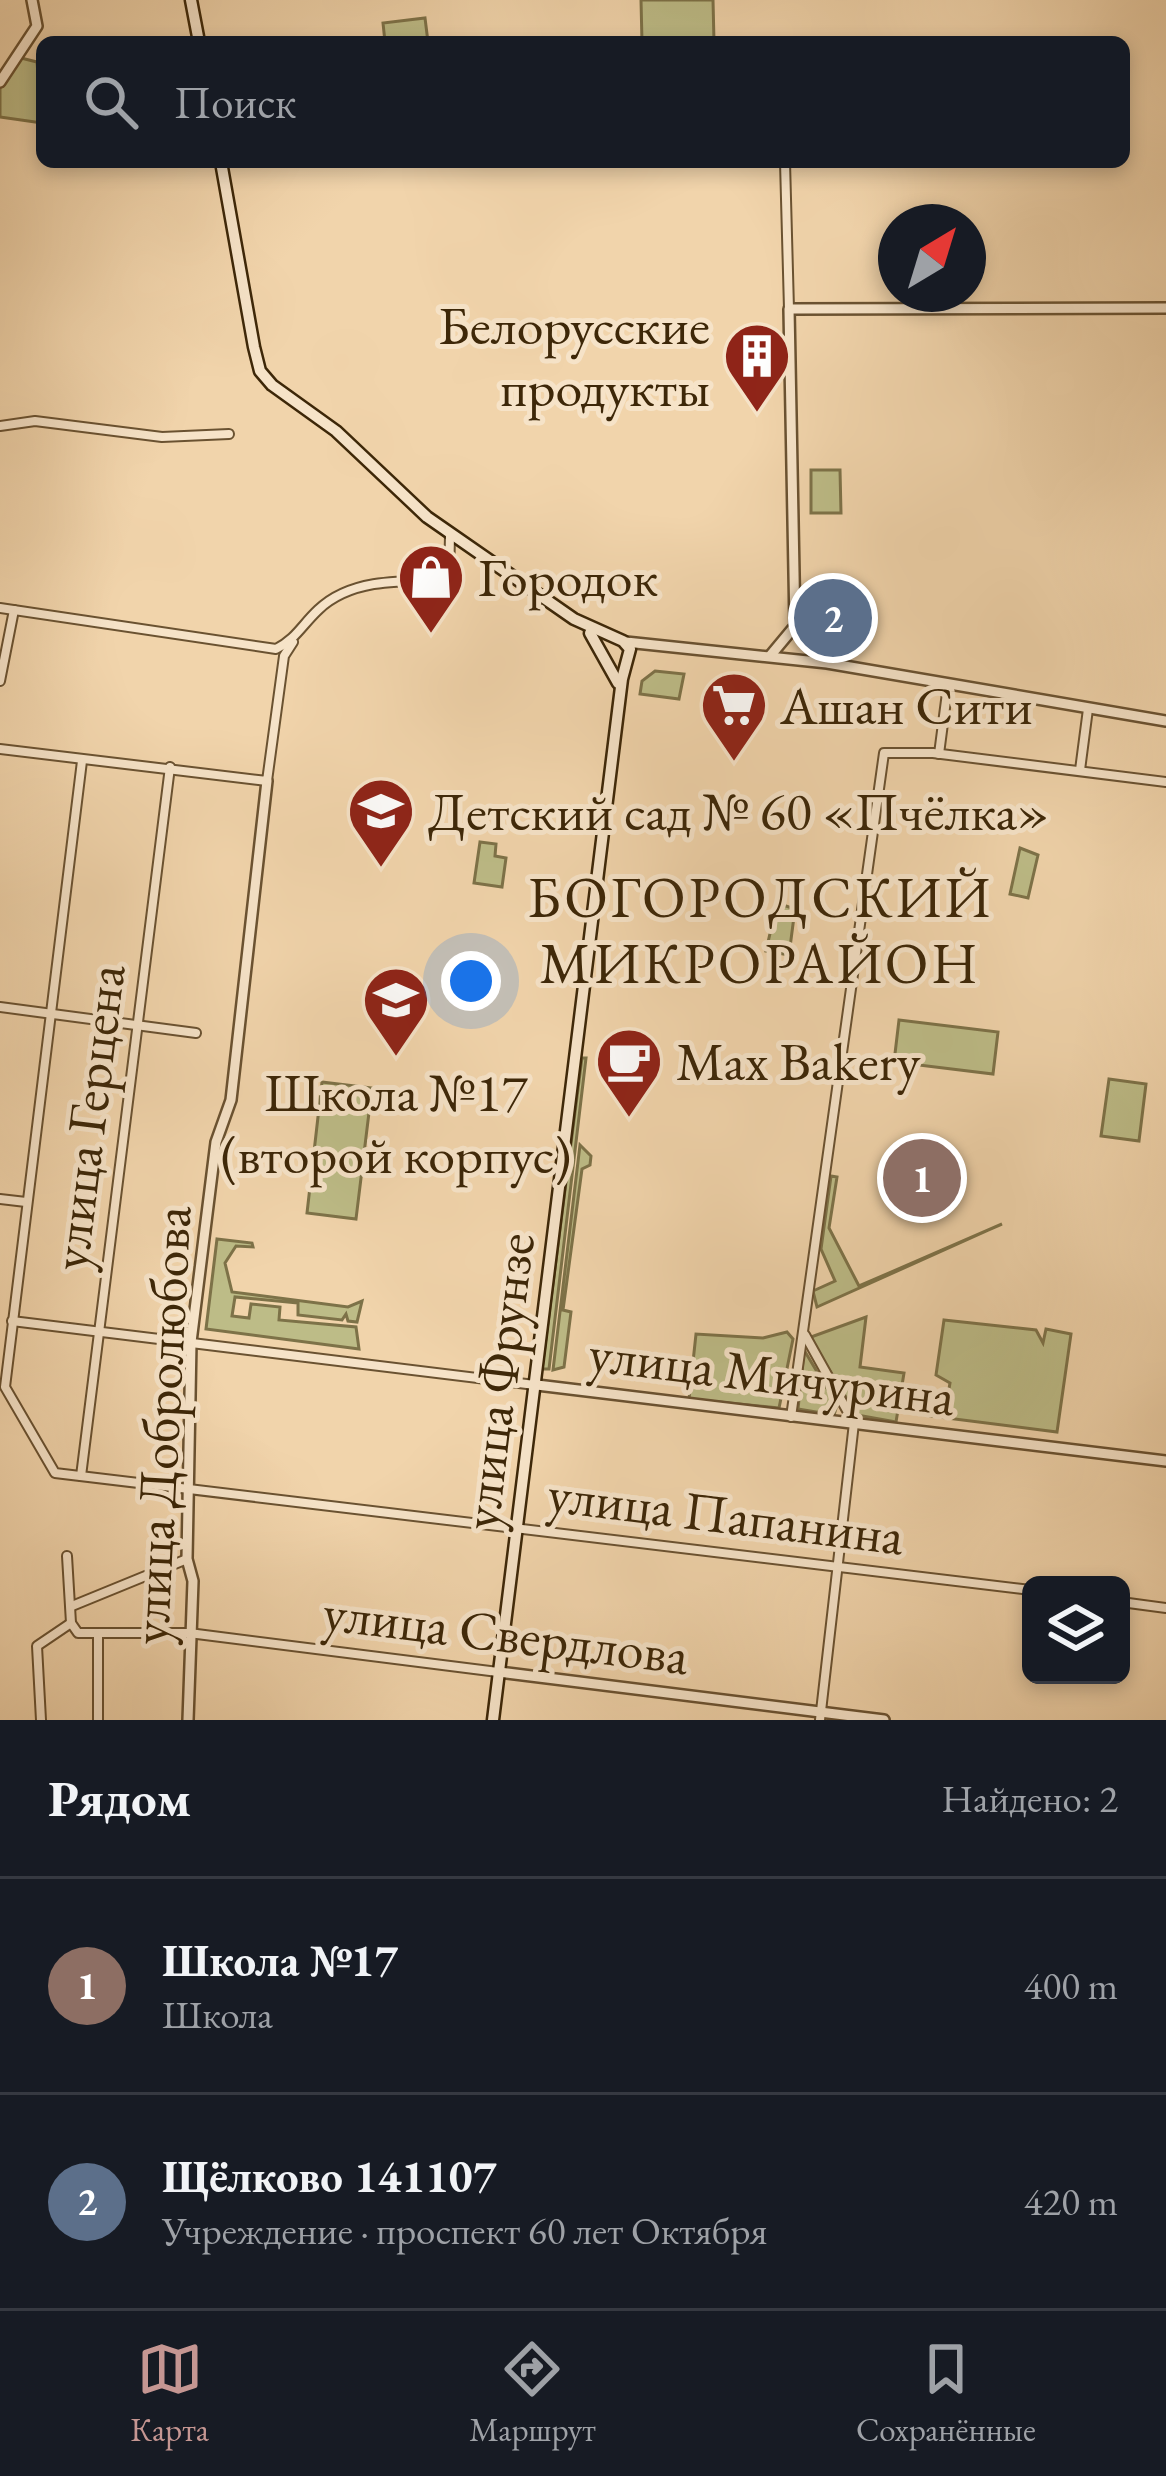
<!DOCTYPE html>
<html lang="ru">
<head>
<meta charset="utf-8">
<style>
	body { margin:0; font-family:"EB Garamond",serif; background:#242831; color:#f1f3f6 }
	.controls { position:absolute; right:36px; bottom:36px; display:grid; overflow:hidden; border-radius:18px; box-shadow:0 6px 18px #0003 }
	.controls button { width:108px; height:108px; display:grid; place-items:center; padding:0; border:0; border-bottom:3px solid #363941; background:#171b24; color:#f1f3f6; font:60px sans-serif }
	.compass { position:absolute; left:878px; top:204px; width:108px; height:108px; border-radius:50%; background:#171b24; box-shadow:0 6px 18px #0003; rotate:38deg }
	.you { position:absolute; left:471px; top:981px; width:42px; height:42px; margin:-30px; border:9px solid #fff; border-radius:50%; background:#1a73e8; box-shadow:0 0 0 18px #1a73e833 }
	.badge { display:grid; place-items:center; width:78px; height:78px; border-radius:50%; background:#c59692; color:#fff; font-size:39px; font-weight:700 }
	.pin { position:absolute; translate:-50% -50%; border:6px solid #fff; box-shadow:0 3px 12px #0006 }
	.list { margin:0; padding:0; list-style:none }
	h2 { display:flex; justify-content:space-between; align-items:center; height:156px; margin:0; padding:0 48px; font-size:51px }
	h2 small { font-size:39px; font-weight:400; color:#9ea1a6 }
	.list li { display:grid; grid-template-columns:78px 1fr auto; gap:36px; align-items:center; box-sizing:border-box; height:216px; padding:0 48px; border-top:3px solid #363941 }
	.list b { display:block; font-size:45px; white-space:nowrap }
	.list p { margin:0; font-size:39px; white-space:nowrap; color:#9ea1a6 }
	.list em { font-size:39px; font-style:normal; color:#9ea1a6 }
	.icon { flex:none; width:66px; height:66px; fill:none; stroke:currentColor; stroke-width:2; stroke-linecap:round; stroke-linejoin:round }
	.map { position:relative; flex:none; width:1166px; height:1720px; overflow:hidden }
	.search { position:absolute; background:#171b24; box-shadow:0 6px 18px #0003; left:36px; right:36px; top:36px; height:132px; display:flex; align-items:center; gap:30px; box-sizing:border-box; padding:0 42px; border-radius:18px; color:#9ea1a6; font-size:45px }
	.sheet { height:588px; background:#171b24 }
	nav { display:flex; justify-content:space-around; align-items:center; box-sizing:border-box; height:168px; border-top:3px solid #363941; background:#171b24; font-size:33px; color:#9ea1a6 }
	nav a { display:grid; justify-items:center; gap:6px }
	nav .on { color:#c59692 }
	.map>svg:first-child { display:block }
	.green { fill:#bdbc87; stroke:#7d7248; stroke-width:3 }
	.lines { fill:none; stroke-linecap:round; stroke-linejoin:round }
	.minor-casing { stroke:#6a5231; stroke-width:12 }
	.tertiary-casing { stroke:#6a5231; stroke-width:14 }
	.secondary-casing { stroke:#3d2708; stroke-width:15 }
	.minor { stroke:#f6e3c8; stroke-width:8 }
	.tertiary { stroke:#f6e3c8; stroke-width:9 }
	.secondary { stroke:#f6e3c8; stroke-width:10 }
	.labels { text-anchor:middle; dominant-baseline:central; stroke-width:10; stroke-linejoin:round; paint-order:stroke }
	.poi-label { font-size:54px; fill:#3d2708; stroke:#f6e3c8; text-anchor:start }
	.street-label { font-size:54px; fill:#3d2708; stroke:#f6e3c8 }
	.neighbourhood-label { font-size:57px; letter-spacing:3px; fill:#3d2708; stroke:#f6e3c8 }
</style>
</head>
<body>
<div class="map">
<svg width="1166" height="1720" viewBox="0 0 1166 1720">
	<rect width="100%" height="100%" fill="#f1d4ab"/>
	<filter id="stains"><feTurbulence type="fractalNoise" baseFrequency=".00167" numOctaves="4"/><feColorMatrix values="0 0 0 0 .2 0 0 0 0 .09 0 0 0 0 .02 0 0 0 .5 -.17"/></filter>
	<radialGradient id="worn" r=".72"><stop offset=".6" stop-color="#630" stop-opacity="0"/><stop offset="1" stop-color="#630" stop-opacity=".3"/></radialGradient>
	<g class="green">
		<path d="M641,0H713L714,42H642Z"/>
		<path d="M425,18L428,42H385L383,23Z"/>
		<path d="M21,58L37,62L42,123L0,117V87Z"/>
		<path d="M811,470H840L841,513H811Z"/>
		<path d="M655,671L684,674L679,699L640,694L642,681Z"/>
		<path d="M480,842L496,844L495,856L506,858L502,887L474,883Z"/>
		<path d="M1020,848L1038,855L1028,898L1010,894Z"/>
		<path d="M777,903L795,909L789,955L766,951Z"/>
		<path d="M899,1020L998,1032L993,1074L894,1062Z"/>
		<path d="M582,1058H586L549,1369H542Z"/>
		<path d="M1109,1079L1146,1084L1139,1141L1101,1136Z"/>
		<path d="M322,1082L372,1088L356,1219L307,1213Z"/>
		<path d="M580,1145L591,1156L590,1165L582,1169L563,1310L571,1312L564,1367L553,1370Z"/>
		<path d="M831,1176L837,1177L829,1228L859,1286L1002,1224L817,1307L813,1291L835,1281L821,1249Z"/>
		<path d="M217,1239L252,1243L253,1247L236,1246L225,1263L232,1292L348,1307L362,1301L357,1322L348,1321L346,1314L342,1320L298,1315V1303L235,1297L232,1316L249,1318L251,1304L280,1307L279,1320L356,1327L359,1349L206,1329Z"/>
		<path d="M866,1317L860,1367L904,1373L896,1422L857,1415L812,1342L811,1337Z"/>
		<path d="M944,1320L1036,1330L1043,1343L1046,1329L1071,1334L1057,1432L931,1416L936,1401L947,1400L950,1383L936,1375Z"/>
		<path d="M787,1332L793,1339L779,1408L689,1399L696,1334L763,1338Z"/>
		<path d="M804,1350L837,1405L834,1415L798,1409Z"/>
	</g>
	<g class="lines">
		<g class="minor-casing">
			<g id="minor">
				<path d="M785,162L789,309"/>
				<path d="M0,426L35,421L162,437L229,434"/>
				<path d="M0,608L276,649C296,639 302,625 318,610C352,577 406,581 449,581L450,535"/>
				<path d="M0,681L14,610"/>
				<path d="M0,749L267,781L284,656L293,642"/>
				<path d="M939,754L948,685"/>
				<path d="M82,761L5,1387L55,1473L1031,1590"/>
				<path d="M1080,770L1088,709"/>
				<path d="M0,1007L196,1033"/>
				<path d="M0,1199L26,1202"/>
				<path d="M12,1321L535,1385"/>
				<path d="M805,1335L854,1423L820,1720"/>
				<path d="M791,1417L884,753H933L1166,782"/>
				<path d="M81,1476L170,767"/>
				<path d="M67,1556L71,1623L78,1633H189L498,1672"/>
				<path d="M1121,1602L1166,1608"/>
				<path d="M72,1606L187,1559"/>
				<path d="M41,1720L37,1646L71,1623"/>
				<path d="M98,1720V1635"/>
			</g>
		</g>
		<g class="tertiary-casing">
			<g id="tertiary">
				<path d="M0,82L37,26L32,0"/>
				<path d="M626,642L827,663L1166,721"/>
				<path d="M770,656L795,626L789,309L1166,308"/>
				<path d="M537,1385L1166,1461"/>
				<path d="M499,1672L884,1720"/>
				<path d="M188,1720L193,1581L187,1559L191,1342L216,1142L231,1100L267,781"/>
			</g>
		</g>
		<g class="secondary-casing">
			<g id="secondary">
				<path d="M191,0L199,42"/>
				<path d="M221,162L254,347L260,371L272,385L336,431L427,517L574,619L623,641L630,649L622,679L493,1720"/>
				<path d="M590,633L618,683"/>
			</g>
		</g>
		<use href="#minor" class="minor"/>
		<use href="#tertiary" class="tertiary"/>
		<use href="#secondary" class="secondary"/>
	</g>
	<defs>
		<g id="building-pin" transform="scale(3.45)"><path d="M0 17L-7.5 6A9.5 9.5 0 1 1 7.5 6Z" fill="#8f2418" stroke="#f6e3c8"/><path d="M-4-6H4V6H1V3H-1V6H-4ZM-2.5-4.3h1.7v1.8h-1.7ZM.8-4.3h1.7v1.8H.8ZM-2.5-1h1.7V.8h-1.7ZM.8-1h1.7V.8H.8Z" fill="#fff"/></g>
		<g id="shop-pin" transform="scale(3.45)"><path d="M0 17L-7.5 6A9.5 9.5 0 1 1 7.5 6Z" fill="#8f2418" stroke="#f6e3c8"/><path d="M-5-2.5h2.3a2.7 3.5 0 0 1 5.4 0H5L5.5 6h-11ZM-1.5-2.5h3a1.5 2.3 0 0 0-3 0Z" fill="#fff"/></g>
		<g id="supermarket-pin" transform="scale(3.45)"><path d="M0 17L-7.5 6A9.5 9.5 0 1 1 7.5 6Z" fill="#8f2418" stroke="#f6e3c8"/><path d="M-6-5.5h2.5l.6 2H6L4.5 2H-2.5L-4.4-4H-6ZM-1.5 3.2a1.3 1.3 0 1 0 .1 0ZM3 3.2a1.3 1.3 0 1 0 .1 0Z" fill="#fff"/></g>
		<g id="school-pin" transform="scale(3.45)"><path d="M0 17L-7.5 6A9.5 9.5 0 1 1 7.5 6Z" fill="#8f2418" stroke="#f6e3c8"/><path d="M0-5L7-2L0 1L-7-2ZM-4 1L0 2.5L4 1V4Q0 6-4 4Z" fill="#fff"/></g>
		<g id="cafe-pin" transform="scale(3.45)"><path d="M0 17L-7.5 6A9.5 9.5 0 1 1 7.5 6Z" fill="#8f2418" stroke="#f6e3c8"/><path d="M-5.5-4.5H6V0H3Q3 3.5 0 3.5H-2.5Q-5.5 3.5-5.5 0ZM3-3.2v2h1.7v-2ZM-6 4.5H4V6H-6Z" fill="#fff"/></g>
	</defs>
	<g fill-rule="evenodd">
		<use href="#building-pin" x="757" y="356"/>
		<use href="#shop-pin" x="431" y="577"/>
		<use href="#supermarket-pin" x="734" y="705"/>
		<use href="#school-pin" x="381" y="811"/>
		<use href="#school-pin" x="396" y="1000"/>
		<use href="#cafe-pin" x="629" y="1061"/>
	</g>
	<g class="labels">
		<g class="poi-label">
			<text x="710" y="325" text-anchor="end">Белорусские<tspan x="710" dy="62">продукты</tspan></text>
			<text x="478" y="577">Городок</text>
			<text x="780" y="705">Ашан Сити</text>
			<text x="428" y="811">Детский сад № 60 «Пчёлка»</text>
			<text x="676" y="1061">Max Bakery</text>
			<text x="396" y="1092" text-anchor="middle">Школа №17<tspan x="396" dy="62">(второй корпус)</tspan></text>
		</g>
		<g class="street-label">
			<text transform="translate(87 1117) rotate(-83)">улица Герцена</text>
			<text transform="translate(772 1374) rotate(7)">улица Мичурина</text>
			<text transform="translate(497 1381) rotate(-83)">улица Фрунзе</text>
			<text transform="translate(160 1425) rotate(-87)">улица Добролюбова</text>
			<text transform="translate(726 1514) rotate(7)">улица Папанина</text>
			<text transform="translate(506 1633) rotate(7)">улица Свердлова</text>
		</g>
		<g class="neighbourhood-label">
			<text x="760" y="897">БОГОРОДСКИЙ<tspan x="760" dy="66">МИКРОРАЙОН</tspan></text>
		</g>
	</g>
	<rect width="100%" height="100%" filter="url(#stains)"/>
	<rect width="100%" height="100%" fill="url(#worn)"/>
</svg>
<div class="controls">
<button><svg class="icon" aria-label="layers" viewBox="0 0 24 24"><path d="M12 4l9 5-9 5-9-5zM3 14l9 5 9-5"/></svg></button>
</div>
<svg class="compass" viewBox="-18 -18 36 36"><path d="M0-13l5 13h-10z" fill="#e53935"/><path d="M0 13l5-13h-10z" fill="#9ea1a6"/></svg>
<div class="you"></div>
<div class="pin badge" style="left:922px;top:1178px;background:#8d6e63">1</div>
<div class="pin badge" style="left:833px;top:618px;background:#5c6f8a">2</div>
<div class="search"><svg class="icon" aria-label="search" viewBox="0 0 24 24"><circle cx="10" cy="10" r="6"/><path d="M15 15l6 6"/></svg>Поиск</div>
</div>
<section class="sheet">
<h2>Рядом<small>Найдено: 2</small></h2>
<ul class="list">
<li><span class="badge" style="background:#8d6e63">1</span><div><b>Школа №17</b><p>Школа</p></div><em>400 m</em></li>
<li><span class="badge" style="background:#5c6f8a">2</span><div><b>Щёлково 141107</b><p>Учреждение · проспект 60 лет Октября</p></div><em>420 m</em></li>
</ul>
</section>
<nav>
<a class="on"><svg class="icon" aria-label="map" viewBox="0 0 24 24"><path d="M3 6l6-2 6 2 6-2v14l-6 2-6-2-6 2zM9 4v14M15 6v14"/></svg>Карта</a>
<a><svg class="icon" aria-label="directions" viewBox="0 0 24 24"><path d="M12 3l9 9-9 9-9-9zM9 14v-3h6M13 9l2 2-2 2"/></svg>Маршрут</a>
<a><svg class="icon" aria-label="saved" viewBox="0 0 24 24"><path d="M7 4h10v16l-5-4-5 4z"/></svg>Сохранённые</a>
</nav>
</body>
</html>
